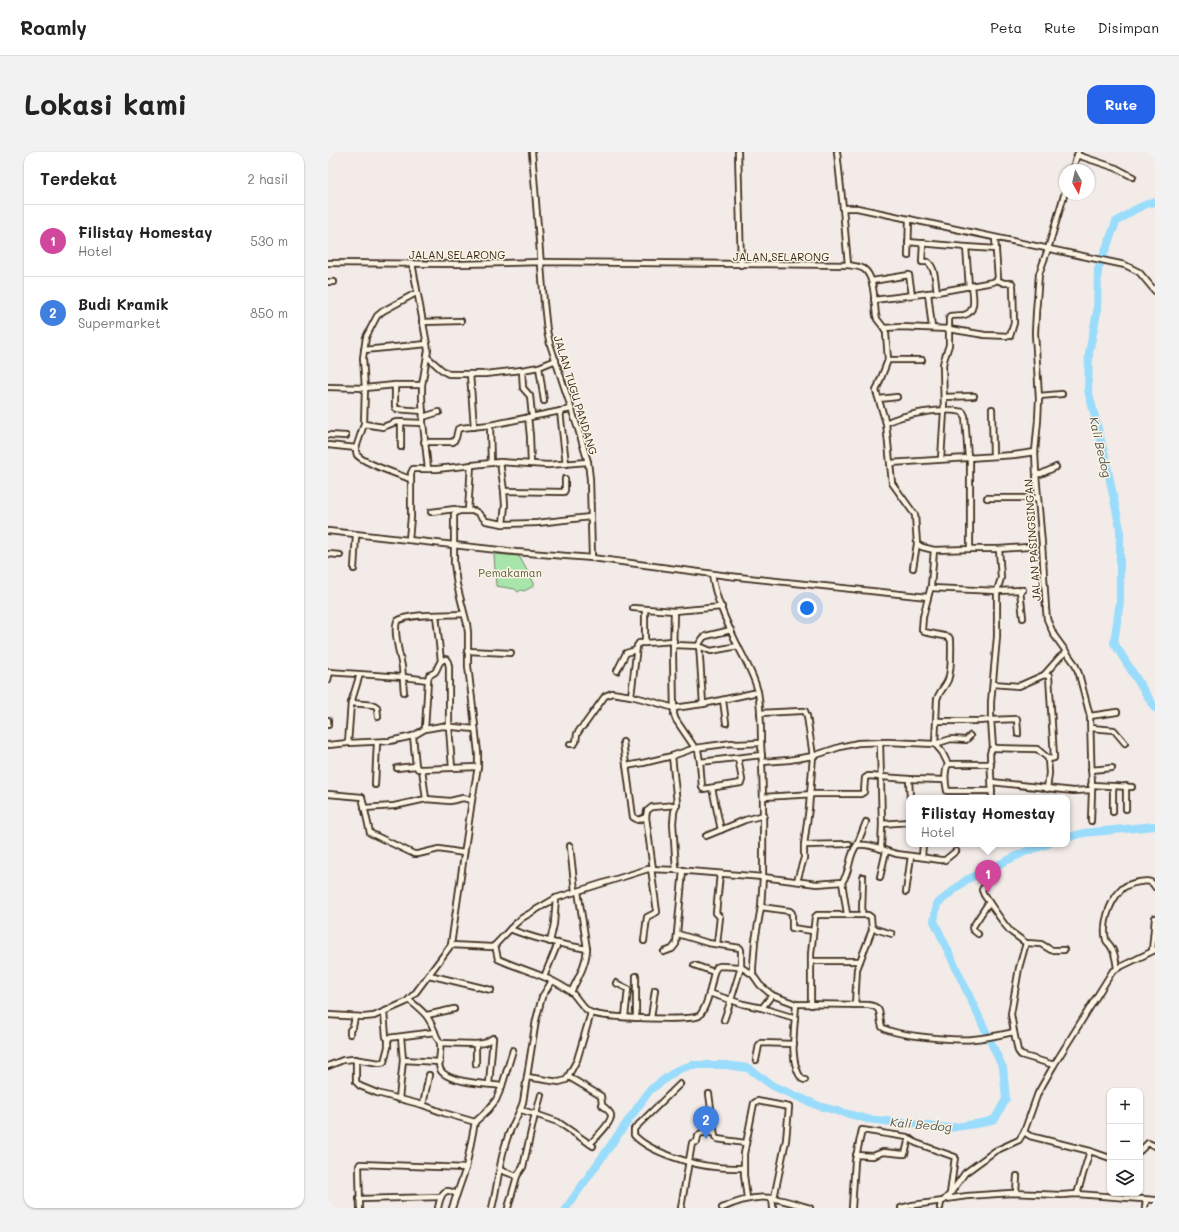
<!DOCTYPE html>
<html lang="id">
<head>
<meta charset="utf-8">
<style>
	body { margin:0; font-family:Mali,sans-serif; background:#f2f2f2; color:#222 }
	.controls { position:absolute; right:12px; bottom:12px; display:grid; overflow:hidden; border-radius:8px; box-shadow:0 1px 3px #0004 }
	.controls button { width:36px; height:36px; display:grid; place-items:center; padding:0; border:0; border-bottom:1px solid #e0e0e0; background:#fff; color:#222; font:20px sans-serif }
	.compass { position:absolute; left:731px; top:12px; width:36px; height:36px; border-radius:50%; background:#fff; box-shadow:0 1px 3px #0004; rotate:172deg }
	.you { position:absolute; left:479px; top:456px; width:14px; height:14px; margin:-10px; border:3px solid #fff; border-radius:50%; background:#1a73e8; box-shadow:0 0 0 6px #1a73e833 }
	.badge { display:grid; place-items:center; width:26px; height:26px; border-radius:50%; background:#2563eb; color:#fff; font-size:13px; font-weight:700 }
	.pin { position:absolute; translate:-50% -33px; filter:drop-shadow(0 1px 2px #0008) }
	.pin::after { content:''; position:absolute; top:21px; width:14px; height:12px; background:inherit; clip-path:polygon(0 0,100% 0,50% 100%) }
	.popup { position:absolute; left:578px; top:643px; width:164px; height:52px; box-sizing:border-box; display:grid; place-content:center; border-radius:8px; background:#fff; filter:drop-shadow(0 1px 3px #0005); font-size:13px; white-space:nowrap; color:#767676 }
	.popup b { font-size:15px; color:#222 }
	.popup::after { content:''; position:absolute; left:50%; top:100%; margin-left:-8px; border:8px solid transparent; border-top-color:#fff }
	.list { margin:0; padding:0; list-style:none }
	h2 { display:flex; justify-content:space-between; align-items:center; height:52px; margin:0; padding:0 16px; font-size:17px }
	h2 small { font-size:13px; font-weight:400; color:#767676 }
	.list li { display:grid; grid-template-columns:26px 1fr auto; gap:12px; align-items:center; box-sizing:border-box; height:72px; padding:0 16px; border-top:1px solid #e0e0e0 }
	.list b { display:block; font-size:15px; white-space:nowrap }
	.list p { margin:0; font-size:13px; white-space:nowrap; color:#767676 }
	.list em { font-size:13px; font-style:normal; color:#767676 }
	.icon { flex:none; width:22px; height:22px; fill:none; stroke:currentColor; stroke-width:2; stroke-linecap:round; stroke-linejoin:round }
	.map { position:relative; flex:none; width:827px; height:1056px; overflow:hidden; border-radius:12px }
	header { display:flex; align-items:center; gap:24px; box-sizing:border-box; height:56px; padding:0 20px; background:#fff; border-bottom:1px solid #e0e0e0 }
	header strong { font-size:19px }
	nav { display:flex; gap:22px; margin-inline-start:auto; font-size:14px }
	.intro { display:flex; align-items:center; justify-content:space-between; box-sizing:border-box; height:96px; padding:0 24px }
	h1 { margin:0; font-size:28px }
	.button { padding:10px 18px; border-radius:12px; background:#2563eb; color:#fff; font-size:14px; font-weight:700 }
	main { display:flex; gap:24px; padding:0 24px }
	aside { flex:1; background:#fff; border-radius:12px; box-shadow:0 1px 3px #0004 }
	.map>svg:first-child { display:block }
	.green { fill:#a8e5ab; stroke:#728864 }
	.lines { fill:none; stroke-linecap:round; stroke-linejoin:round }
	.river { stroke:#99dcfb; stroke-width:8 }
	.minor-casing { stroke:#3b2a1e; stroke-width:8 }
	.minor { stroke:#fcf5e5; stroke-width:4.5 }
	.labels { text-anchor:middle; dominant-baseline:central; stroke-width:3; stroke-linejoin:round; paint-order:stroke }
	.street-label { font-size:11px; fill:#3b2a1e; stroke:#fcf5e5 }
	.park-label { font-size:11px; fill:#565941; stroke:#fcf5e5 }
	.water-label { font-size:12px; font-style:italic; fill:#525655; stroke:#fcf5e5 }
</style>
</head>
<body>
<header>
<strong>Roamly</strong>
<nav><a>Peta</a><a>Rute</a><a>Disimpan</a></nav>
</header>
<div class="intro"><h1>Lokasi kami</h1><a class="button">Rute</a></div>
<main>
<aside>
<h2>Terdekat<small>2 hasil</small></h2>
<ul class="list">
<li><span class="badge" style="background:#d1479c">1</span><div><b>Filistay Homestay</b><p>Hotel</p></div><em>530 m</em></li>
<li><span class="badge" style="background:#3f7fe0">2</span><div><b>Budi Kramik</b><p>Supermarket</p></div><em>850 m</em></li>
</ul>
</aside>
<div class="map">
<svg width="827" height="1056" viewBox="0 0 827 1056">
	<rect width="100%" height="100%" fill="#f2ebe8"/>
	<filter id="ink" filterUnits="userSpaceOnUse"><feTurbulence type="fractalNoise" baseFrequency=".025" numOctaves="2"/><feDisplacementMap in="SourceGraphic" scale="8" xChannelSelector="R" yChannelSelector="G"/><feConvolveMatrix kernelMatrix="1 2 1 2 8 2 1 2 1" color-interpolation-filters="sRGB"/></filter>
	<g filter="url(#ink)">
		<path class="green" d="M166,402L191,404L206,431V434L196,439L193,438L190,440L187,437L168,434Z"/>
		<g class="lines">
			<g class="river">
				<path d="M827,50L821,51L806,58L788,70L770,118L769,160L761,201L760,238L777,304L792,377V449L786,491L827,556"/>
				<path d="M739,686L755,681L827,674"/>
				<path d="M238,1056L322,938L349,918L364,913H398L420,916L445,934L491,954L539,967L621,976L654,971L667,967L678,947L675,916L606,769L609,752L638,728L699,699L720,692"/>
			</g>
			<g class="minor-casing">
				<g id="minor">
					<path d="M204,0L216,151L219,179L222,192L251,280L260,310L262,327L264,406"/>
					<path d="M410,0L413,113"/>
					<path d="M509,0L515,56"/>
					<path d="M749,3L788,16L805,25"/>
					<path d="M744,18L750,1"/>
					<path d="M737,40L720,97L711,122L708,161L707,181L711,246L710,268L707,300L708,322L714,392L718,457L719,467L726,483L747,512L751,522L762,564L764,638L763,669"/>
					<path d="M667,86L670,126L669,128"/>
					<path d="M580,90L638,95L668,97"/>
					<path d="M595,91L594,110H600C608,117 607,130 609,140"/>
					<path d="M638,95L641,135"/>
					<path d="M580,104L581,67"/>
					<path d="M0,111L132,112L213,110L520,113L515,56H529L797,113L811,120L827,139"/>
					<path d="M84,111L100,198L94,233V243L95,271L100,317"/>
					<path d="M520,113C525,114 531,114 536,117C547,125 546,150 548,163L549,167L556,176L558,181L560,208L548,239L558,271L564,331L587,363L589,392L594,395L606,398L603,434L595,465L594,478L596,480L621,485L623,489C623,501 624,516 620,528C617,535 611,540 609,547L607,592"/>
					<path d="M544,129L581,123L584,143"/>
					<path d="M0,130H6"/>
					<path d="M600,141L604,176"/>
					<path d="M546,148L609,140L665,130L669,128"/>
					<path d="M94,170L133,169"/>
					<path d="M556,176L573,175L621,177L657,183L682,184L686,171L685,134L684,131H676L669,128"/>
					<path d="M36,198L99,192"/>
					<path d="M99,205C105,209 115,221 121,222H157L194,218L211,215L228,208"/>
					<path d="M560,208H594"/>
					<path d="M211,215L216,249"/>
					<path d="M194,218L195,236L202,244L204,264"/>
					<path d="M142,222L146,275"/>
					<path d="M67,233V254L68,257L95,259"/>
					<path d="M0,235L37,236L67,233H94"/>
					<path d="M711,244L734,242"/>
					<path d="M616,245L646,244"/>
					<path d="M551,247L569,245"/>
					<path d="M664,257L665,304"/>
					<path d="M232,259L238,312"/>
					<path d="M95,265L111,260"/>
					<path d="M200,265L202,284L203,312"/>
					<path d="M558,271C575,262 616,255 635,260L637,264L640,306"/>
					<path d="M36,272L55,275L68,270L95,271"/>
					<path d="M162,273L163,311"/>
					<path d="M0,283L18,284"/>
					<path d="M96,290H125L128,286L130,277L133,276L162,273L243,257"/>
					<path d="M0,293L28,296"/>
					<path d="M73,295V270"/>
					<path d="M613,307L616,259L615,213L616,208L621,193V167L622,164C627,163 631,164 636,163C649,160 645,144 644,134"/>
					<path d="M172,310L176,339L177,353L175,372"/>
					<path d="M562,311L686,303L707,300"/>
					<path d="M708,322H713L728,315"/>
					<path d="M82,327C72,323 35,311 29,303C28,301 28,298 28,296L36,272L37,236L35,206L38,185L49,164L55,159L88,141"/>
					<path d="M176,339L236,340L237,338V327"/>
					<path d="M659,346H709"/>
					<path d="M140,359L143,313"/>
					<path d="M103,360L127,357L131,359"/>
					<path d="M0,379L188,400L264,406L401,424L600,445"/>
					<path d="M81,388L83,365V321L85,317H109L172,310L220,313L260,310"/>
					<path d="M642,397H671L700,395"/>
					<path d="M606,398L642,397V305"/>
					<path d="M0,402L12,403"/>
					<path d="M585,416L589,392"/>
					<path d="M26,417L28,383"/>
					<path d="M603,436L669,439L695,438"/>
					<path d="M692,438L695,466"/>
					<path d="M394,455L346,459L345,502L346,563L348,568L367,596L370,598L372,610L374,635L375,637L413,631L414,628L410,606"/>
					<path d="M305,456L346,459"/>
					<path d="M108,463L113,509"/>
					<path d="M317,491L346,489"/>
					<path d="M345,493L371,494L383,499L410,494"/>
					<path d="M139,499L183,501"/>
					<path d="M289,519L298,501L308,498"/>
					<path d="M0,520L75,525L100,528L101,523C102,523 106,521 107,520C111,515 110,508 118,507L120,510L121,515V575L124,616"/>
					<path d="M716,523L732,505L738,500"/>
					<path d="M0,528L2,520"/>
					<path d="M665,532L691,534L716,523L721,524L726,605V606L721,607L709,597L665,596"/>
					<path d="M76,540C75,532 75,524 74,515C72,503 65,480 69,469C81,461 121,463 136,462"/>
					<path d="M303,544L309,494L311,491H317V457"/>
					<path d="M395,548L398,571"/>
					<path d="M23,551L46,553L49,555L50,565"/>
					<path d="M375,552L371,492L375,486L378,484L403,478"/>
					<path d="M432,561L473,559H477L479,564L485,604L481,656L476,693V706L469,729"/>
					<path d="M762,564L789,560"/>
					<path d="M608,569H651L663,568V550L669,485V439L673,426L671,397"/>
					<path d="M0,573V568"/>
					<path d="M763,576L786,578L797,591"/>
					<path d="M97,577L100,528"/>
					<path d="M85,584L88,614L90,617H94"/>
					<path d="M295,590L305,665L310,668L318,665"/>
					<path d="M552,590L554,672L553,697"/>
					<path d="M20,591L23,551L32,522"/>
					<path d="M242,592H246L248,590L249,582L253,576L257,572L277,544L284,541L303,544L326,550L346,556L375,552L430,540"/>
					<path d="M607,592L614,600L620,612H663"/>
					<path d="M0,593L20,591L62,589L85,584L97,577L114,574L147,577"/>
					<path d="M344,604L349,651L346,660L345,671L348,718"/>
					<path d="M372,610L434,603"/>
					<path d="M434,610L461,608L485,604L512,595L530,591L560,590L607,592L623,587L638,588L642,584"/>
					<path d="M620,612C616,620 617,630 619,639H664"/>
					<path d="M298,614L315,611L344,604L367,596L404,591L408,592L433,591"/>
					<path d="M69,616L88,614"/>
					<path d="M763,618L784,616"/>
					<path d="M581,627L582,646"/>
					<path d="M664,630L745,639L764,638"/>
					<path d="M47,633L49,590"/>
					<path d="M763,633L804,635"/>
					<path d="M785,634V660"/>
					<path d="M384,636L393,678"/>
					<path d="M719,637L721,621L720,607"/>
					<path d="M0,642L34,645L42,681L86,702H90L111,697L136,701"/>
					<path d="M435,645L487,642H533L536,640L537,626L540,624L581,627L617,628"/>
					<path d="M664,646L662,602L663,598L665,596L663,568L689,567L690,582"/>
					<path d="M98,647L94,617L150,615"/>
					<path d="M36,656L66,654L98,647L122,649L135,646L144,648"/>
					<path d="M798,657V634"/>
					<path d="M554,672L581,670"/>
					<path d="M378,684L417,668L436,663"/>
					<path d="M476,693L521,692"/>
					<path d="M529,693L538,670"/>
					<path d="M242,694L247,739"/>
					<path d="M628,699L617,708H613C598,706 584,704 569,702C556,699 543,691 529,693C520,703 523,720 514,730L489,732L435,725L433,755L427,789L425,815V823L432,833L444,843L468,852L540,853C556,855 550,864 554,875C565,884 630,889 646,887C659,886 672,883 686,880"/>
					<path d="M594,705L595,692"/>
					<path d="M325,717L318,665L319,659L324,655L349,653"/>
					<path d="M552,725L558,699"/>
					<path d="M514,730L519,762"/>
					<path d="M655,736L654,738L656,743L677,773L683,780L698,791L713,792L723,798H736"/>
					<path d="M578,740L583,704"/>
					<path d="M433,755L462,759L464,761V776L485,779"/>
					<path d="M534,762L535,725"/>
					<path d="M544,776L564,782"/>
					<path d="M182,777C206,787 232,792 259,797"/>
					<path d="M350,782L380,791L412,796L413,798V815L425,823"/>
					<path d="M650,782L645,778L644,776L661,750"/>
					<path d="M316,789L319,765L329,760L323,716"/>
					<path d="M222,790L226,772L228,746"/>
					<path d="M698,791L691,816L683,862L686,880L690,899L693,903L726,913"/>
					<path d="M389,792L392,765L388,761L392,722"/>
					<path d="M123,793L164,795L167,793L186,773L194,766L228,746L320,717L348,718L435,725C435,681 436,636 433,592C433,575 433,557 430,540C426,522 416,507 408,490C398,469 387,445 384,422"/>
					<path d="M167,793L170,807C194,818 222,824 243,840C250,846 255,858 264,861C277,866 359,869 371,864C380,854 383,833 386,820L366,813"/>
					<path d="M824,799L827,766"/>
					<path d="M336,800L344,797L348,792L355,718"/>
					<path d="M483,809H532"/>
					<path d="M789,816C788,810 787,800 783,795C782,792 779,791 778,788C774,773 781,751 792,739C796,734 804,731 811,730C818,729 824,728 827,735"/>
					<path d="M386,820L389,815L392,814L413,815L403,848L396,868"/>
					<path d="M101,823L163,838"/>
					<path d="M216,825L230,791"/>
					<path d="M288,831L300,837L297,865"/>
					<path d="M243,840C250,826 258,813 259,797L250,739"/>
					<path d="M381,841L415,852L434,856L444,843"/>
					<path d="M81,848C97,861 101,864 108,883C109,886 112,889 112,892C114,900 107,915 115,921C126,931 160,932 174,934"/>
					<path d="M468,852C467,874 460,910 474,927L477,928"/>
					<path d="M483,853V802L487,765L489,763H540L543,765L544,778L529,817L527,853"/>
					<path d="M434,856L467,866"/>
					<path d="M0,863L36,865L46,864L78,850L88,840L123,793L144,648L150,615V601L145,556L140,514V481L139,472L129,433L126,411V362L131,359H147L150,361L158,369L175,372L209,371L262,365"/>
					<path d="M99,863L126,857"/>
					<path d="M308,866V824"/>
					<path d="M323,866L327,838"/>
					<path d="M22,882V878L25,875L27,865"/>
					<path d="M60,886L107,880"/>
					<path d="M112,891L148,892V912"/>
					<path d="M148,892L156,891L165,886"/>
					<path d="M28,907V930L32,934L49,941L95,953L116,961L147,970"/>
					<path d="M75,908L112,910"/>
					<path d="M428,908L431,893L433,891L466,892"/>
					<path d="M0,914L15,908L25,907L52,911L56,910L60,895V886L58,885L56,860"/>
					<path d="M199,925L231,930L238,928L249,908L263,861"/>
					<path d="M241,925L273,944L274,953C277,956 282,959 283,963C284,971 267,986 262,992"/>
					<path d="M161,932L165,886"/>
					<path d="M352,932L306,977V983C321,1000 365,1013 388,1015C397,1016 407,1016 416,1016"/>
					<path d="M381,942L387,985L389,987L417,991"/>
					<path d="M71,947L75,908L73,885"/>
					<path d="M95,953L101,923"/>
					<path d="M193,958L207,962L230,970L265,994"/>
					<path d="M208,962L213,943"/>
					<path d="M696,980L702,984L762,999L782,1006"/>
					<path d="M812,999L820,991L827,994"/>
					<path d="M528,1003L545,1004L555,1000L575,1002H577L581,986"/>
					<path d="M172,1018L189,1024"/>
					<path d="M688,1041L689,1024"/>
					<path d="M749,1042L762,999"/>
					<path d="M444,1045L445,1056"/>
					<path d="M419,1046L416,1023V1002L426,951L429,949L461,955L458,988L446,1046"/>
					<path d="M31,1047L113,1045"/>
					<path d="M618,1047L639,1044L683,1041L733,1043L749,1042L827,1048"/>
					<path d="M32,1056L31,1014L32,1012L138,1016"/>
					<path d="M110,1056C111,1051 113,1040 119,1039C121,1038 126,1041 129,1042"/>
					<path d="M124,1056L138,1016L147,970L160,958L168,948L174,934L185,898"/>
					<path d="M164,1056C170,1033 171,1009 179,987C183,974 191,963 195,950L208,868L214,845L224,829"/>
					<path d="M180,1056L189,1024L195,1015L207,962"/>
					<path d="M353,1056L364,991L369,990L370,984L373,981H386"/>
					<path d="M394,1056C431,1039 445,1045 482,1056"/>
					<path d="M524,1056L527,1009L534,978L579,985L588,991L627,1005L622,1042"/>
					<path d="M573,1056L585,1053L615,1049L622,1042L637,1021L667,999L691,988L696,980L710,941L726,913L784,820L790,816L827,798"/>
					<path d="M612,1056L613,1050"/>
					<path d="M817,1056L818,1048"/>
				</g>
			</g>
			<use href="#minor" class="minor"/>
		</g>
	</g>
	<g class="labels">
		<g class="street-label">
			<text x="129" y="102">JALAN SELARONG</text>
			<text x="453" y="104">JALAN SELARONG</text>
			<text transform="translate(248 243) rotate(73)">JALAN TUGU PANDANG</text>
			<text transform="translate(704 388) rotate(-94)">JALAN PASINGSINGAN</text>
		</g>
		<g class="park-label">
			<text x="182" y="420">Pemakaman</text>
		</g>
		<g class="water-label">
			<text transform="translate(773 295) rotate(77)">Kali Bedog</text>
			<text transform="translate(593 972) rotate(5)">Kali Bedog</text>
		</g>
	</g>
</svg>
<div class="controls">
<button>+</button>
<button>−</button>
<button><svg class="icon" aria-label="layers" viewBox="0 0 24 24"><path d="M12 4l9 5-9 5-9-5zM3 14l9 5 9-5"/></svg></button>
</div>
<svg class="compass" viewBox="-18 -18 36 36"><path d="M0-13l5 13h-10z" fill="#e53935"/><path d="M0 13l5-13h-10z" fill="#767676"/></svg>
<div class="you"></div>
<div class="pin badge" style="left:660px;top:741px;background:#d1479c">1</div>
<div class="popup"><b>Filistay Homestay</b>Hotel</div>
<div class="pin badge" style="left:378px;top:987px;background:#3f7fe0">2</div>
</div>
</main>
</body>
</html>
